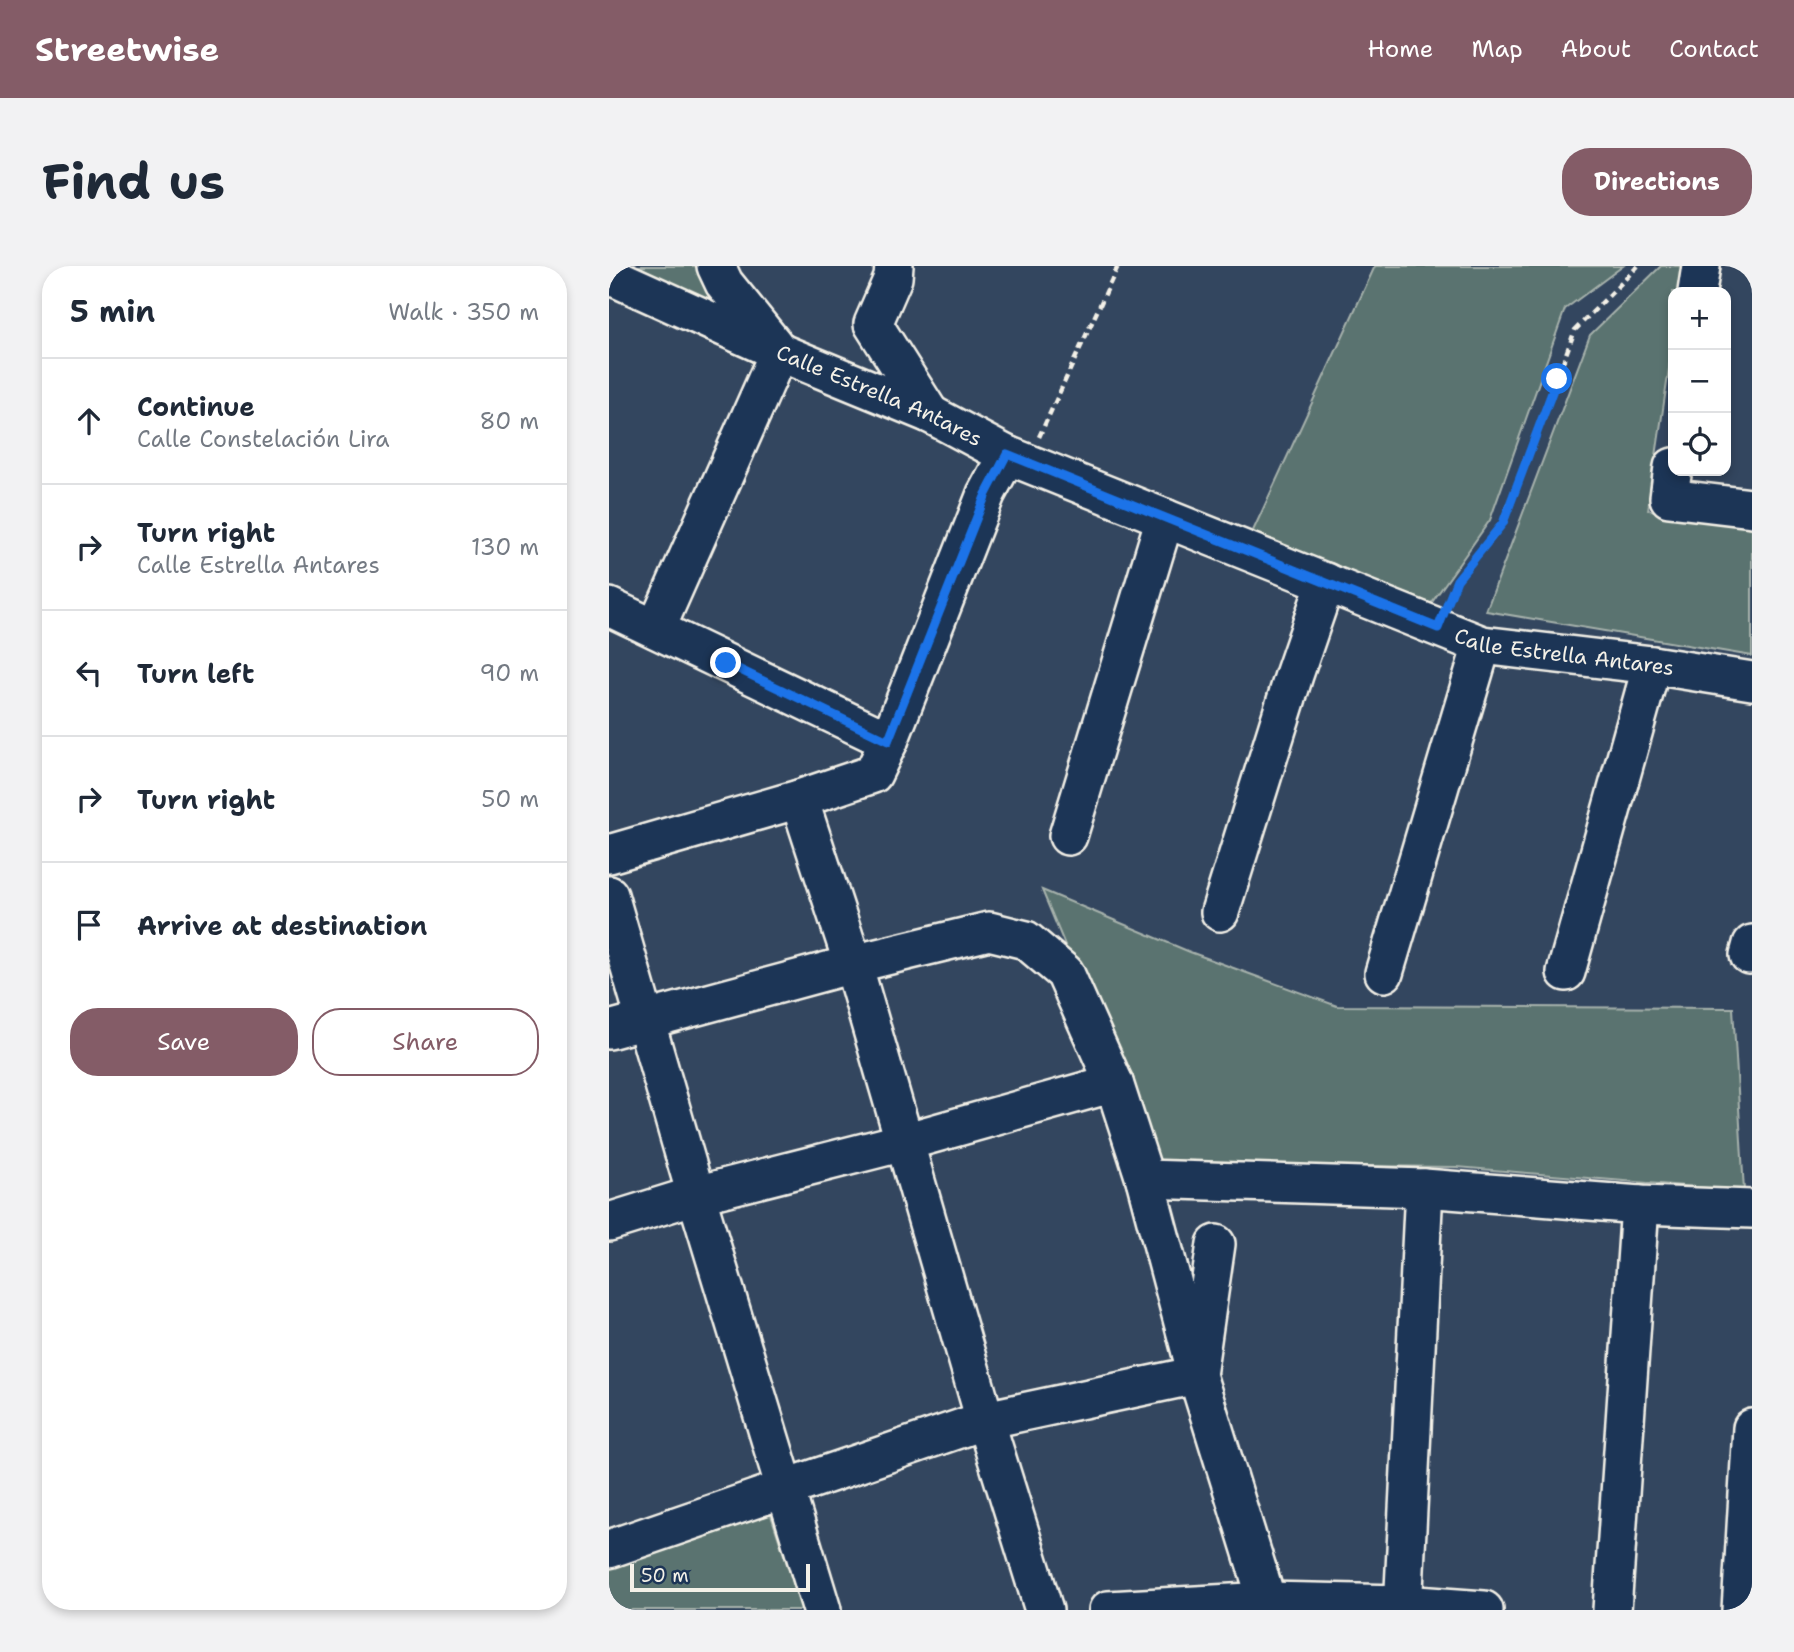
<!DOCTYPE html>
<html lang="en">
<head>
<meta charset="utf-8">
<style>
	body { margin:0; font-family:"Shantell Sans",sans-serif; background:#f2f2f3; color:#1f2937 }
	.controls { position:absolute; right:21px; top:21px; display:grid; overflow:hidden; border-radius:14px; box-shadow:0 4px 10px #0003 }
	.controls button { width:63px; height:63px; display:grid; place-items:center; padding:0; border:0; border-bottom:2px solid #e0e1e3; background:#fff; color:#1f2937; font:35px sans-serif }
	.scale { position:absolute; left:21px; bottom:18px; width:180px; box-sizing:border-box; padding-left:7px; border:4px solid #f4f1e8; border-top:0; font-size:19px; line-height:24px; white-space:nowrap; color:#f4f1e8; -webkit-text-stroke:5px #1d3557; paint-order:stroke }
	.stop { position:absolute; width:21px; height:21px; margin:-16px; border:5px solid #1a73e8; border-radius:50%; background:#fff }
	.stop.end { background:#1a73e8; border-color:#fff; box-shadow:0 2px 7px #0008 }
	.list { margin:0; padding:0; list-style:none }
	h2 { display:flex; justify-content:space-between; align-items:center; height:91px; margin:0; padding:0 28px; font-size:30px }
	h2 small { font-size:23px; font-weight:400; color:#747a83 }
	.list li { display:grid; grid-template-columns:46px 1fr auto; gap:21px; align-items:center; box-sizing:border-box; height:126px; padding:0 28px; border-top:2px solid #e0e1e3 }
	.list b { display:block; font-size:26px; white-space:nowrap }
	.list p { margin:0; font-size:23px; white-space:nowrap; color:#747a83 }
	.list em { font-size:23px; font-style:normal; color:#747a83 }
	.actions { display:flex; gap:14px; padding:21px 28px }
	.actions a { flex:1; padding:16px 0; border:2px solid #845c67; border-radius:28px; text-align:center; font-size:24px; color:#845c67 }
	.actions .main { background:#845c67; color:#fff }
	.icon { flex:none; width:38px; height:38px; fill:none; stroke:currentColor; stroke-width:2; stroke-linecap:round; stroke-linejoin:round }
	.map { position:relative; flex:none; width:1143px; height:1344px; overflow:hidden; border-radius:28px }
	header { display:flex; align-items:center; gap:42px; box-sizing:border-box; height:98px; padding:0 35px; background:#845c67; color:#fff }
	header strong { font-size:33px }
	nav { display:flex; gap:38px; margin-inline-start:auto; font-size:24px }
	.intro { display:flex; align-items:center; justify-content:space-between; box-sizing:border-box; height:168px; padding:0 42px }
	h1 { margin:0; font-size:49px }
	.button { padding:18px 32px; border-radius:28px; background:#845c67; color:#fff; font-size:24px; font-weight:700 }
	main { display:flex; gap:42px; padding:0 42px }
	aside { flex:1; background:#fff; border-radius:28px; box-shadow:0 4px 10px #0003 }
	.map>svg:first-child { display:block }
	.green { fill:#5a7370; stroke:#a7b2ac; stroke-width:2 }
	.lines { fill:none; stroke-linecap:round; stroke-linejoin:round }
	.minor-casing { stroke:#f4f1e8; stroke-width:42 }
	.path { stroke:#f4f1e8; stroke-width:4.5; stroke-dasharray:7 5; stroke-linecap:butt }
	.minor { stroke:#1d3557; stroke-width:37 }
	.route { stroke:#1a73e8; stroke-width:9 }
	.labels { text-anchor:middle; dominant-baseline:central; stroke-width:5; stroke-linejoin:round; paint-order:stroke }
	.street-label { font-size:21px; fill:#f4f1e8; stroke:#1d3557 }
</style>
</head>
<body>
<header>
<strong>Streetwise</strong>
<nav><a>Home</a><a>Map</a><a>About</a><a>Contact</a></nav>
</header>
<div class="intro"><h1>Find us</h1><a class="button">Directions</a></div>
<main>
<aside>
<h2>5 min<small>Walk · 350 m</small></h2>
<ul class="list">
<li><svg class="icon" aria-label="ahead" viewBox="0 0 24 24"><path d="M12 20V5M6 11l6-6 6 6"/></svg><div><b>Continue</b><p>Calle Constelación Lira</p></div><em>80 m</em></li>
<li><svg class="icon" aria-label="right" viewBox="0 0 24 24"><path d="M7 20v-9h11M14 6l5 5-5 5"/></svg><div><b>Turn right</b><p>Calle Estrella Antares</p></div><em>130 m</em></li>
<li><svg class="icon" aria-label="left" viewBox="0 0 24 24"><path d="M17 20v-9H6M10 6l-5 5 5 5"/></svg><div><b>Turn left</b></div><em>90 m</em></li>
<li><svg class="icon" aria-label="right" viewBox="0 0 24 24"><path d="M7 20v-9h11M14 6l5 5-5 5"/></svg><div><b>Turn right</b></div><em>50 m</em></li>
<li><svg class="icon" aria-label="arrive" viewBox="0 0 24 24"><path d="M6 21V4h12l-3 4 3 4H6"/></svg><div><b>Arrive at destination</b></div></li>
</ul>
<div class="actions"><a class="main">Save</a><a>Share</a></div>
</aside>
<div class="map">
<svg width="1143" height="1344" viewBox="0 0 1143 1344">
	<rect width="100%" height="100%" fill="#33465f"/>
	<filter id="ink" filterUnits="userSpaceOnUse"><feTurbulence type="fractalNoise" baseFrequency=".0143" numOctaves="2"/><feDisplacementMap in="SourceGraphic" scale="14" xChannelSelector="R" yChannelSelector="G"/><feConvolveMatrix kernelMatrix="1 2 1 2 8 2 1 2 1" color-interpolation-filters="sRGB"/></filter>
	<g filter="url(#ink)">
		<g class="green">
			<path d="M29,0H97L114,45Z"/>
			<path d="M766,0H1014L956,43L881,254L821,339L643,267Z"/>
			<path d="M1052,0H1076L1072,26H1064V76L1039,244L1143,258V390L877,345L981,69Z"/>
			<path d="M433,624L581,686L728,740L1124,742L1135,925L848,901L547,898Z"/>
			<path d="M159,1240L193,1344H0V1295Z"/>
		</g>
		<g class="lines">
			<g class="minor-casing">
				<g id="minor">
					<path d="M107,0L115,17L165,79"/>
					<path d="M285,0L284,12L264,58L321,148"/>
					<path id="s1" d="M0,9L170,86L321,148L398,189L873,379L1043,399L1143,415"/>
					<path d="M1088,26L1092,0"/>
					<path d="M1064,201L1060,232L1143,242"/>
					<path d="M0,341L280,475"/>
					<path d="M47,363L170,86"/>
					<path d="M190,533L244,698L376,1154L435,1344"/>
					<path d="M459,570L556,252"/>
					<path d="M0,588L190,533L264,508L280,475L377,228L398,189"/>
					<path d="M0,629L87,929L213,1344"/>
					<path d="M611,646L685,409L717,316"/>
					<path d="M1140,689L1143,678"/>
					<path d="M957,706L1043,399"/>
					<path d="M775,707L873,379"/>
					<path d="M0,764L244,698L380,665L417,674L456,707L505,817L536,913L588,1109L658,1335"/>
					<path d="M536,913L815,922L1031,939L1143,943"/>
					<path d="M0,956L87,929L295,876L505,817"/>
					<path d="M0,1283L376,1154L588,1109L607,978"/>
					<path d="M499,1344L658,1335L794,1338L875,1344"/>
					<path d="M794,1344L815,922"/>
					<path d="M1003,1344L1031,939"/>
					<path d="M1132,1344L1143,1162"/>
				</g>
			</g>
			<g class="path">
				<path d="M430,171L509,0"/>
				<path d="M840,334L848,314L894,257L966,64L1029,0"/>
			</g>
			<use href="#minor" class="minor"/>
		</g>
	</g>
	<g class="lines" filter="url(#ink)">
		<path class="route" d="M117,397L279,475L377,228L398,188L829,362L848,314L894,257L948,113"/>
	</g>
	<g class="labels">
		<g class="street-label">
			<text stroke="none"><textPath href="#s1" startOffset="296">Calle Estrella Antares</textPath></text>
			<text stroke="none"><textPath href="#s1" startOffset="1031">Calle Estrella Antares</textPath></text>
		</g>
	</g>
</svg>
<div class="controls">
<button>+</button>
<button>−</button>
<button><svg class="icon" aria-label="locate" viewBox="0 0 24 24"><circle cx="12" cy="12" r="6"/><path d="M12 2v4M12 18v4M2 12h4M18 12h4"/></svg></button>
</div>
<div class="scale">50 m</div>
<div class="stop" style="left:948px;top:113px"></div>
<div class="stop end" style="left:117px;top:397px"></div>
</div>
</main>
</body>
</html>
